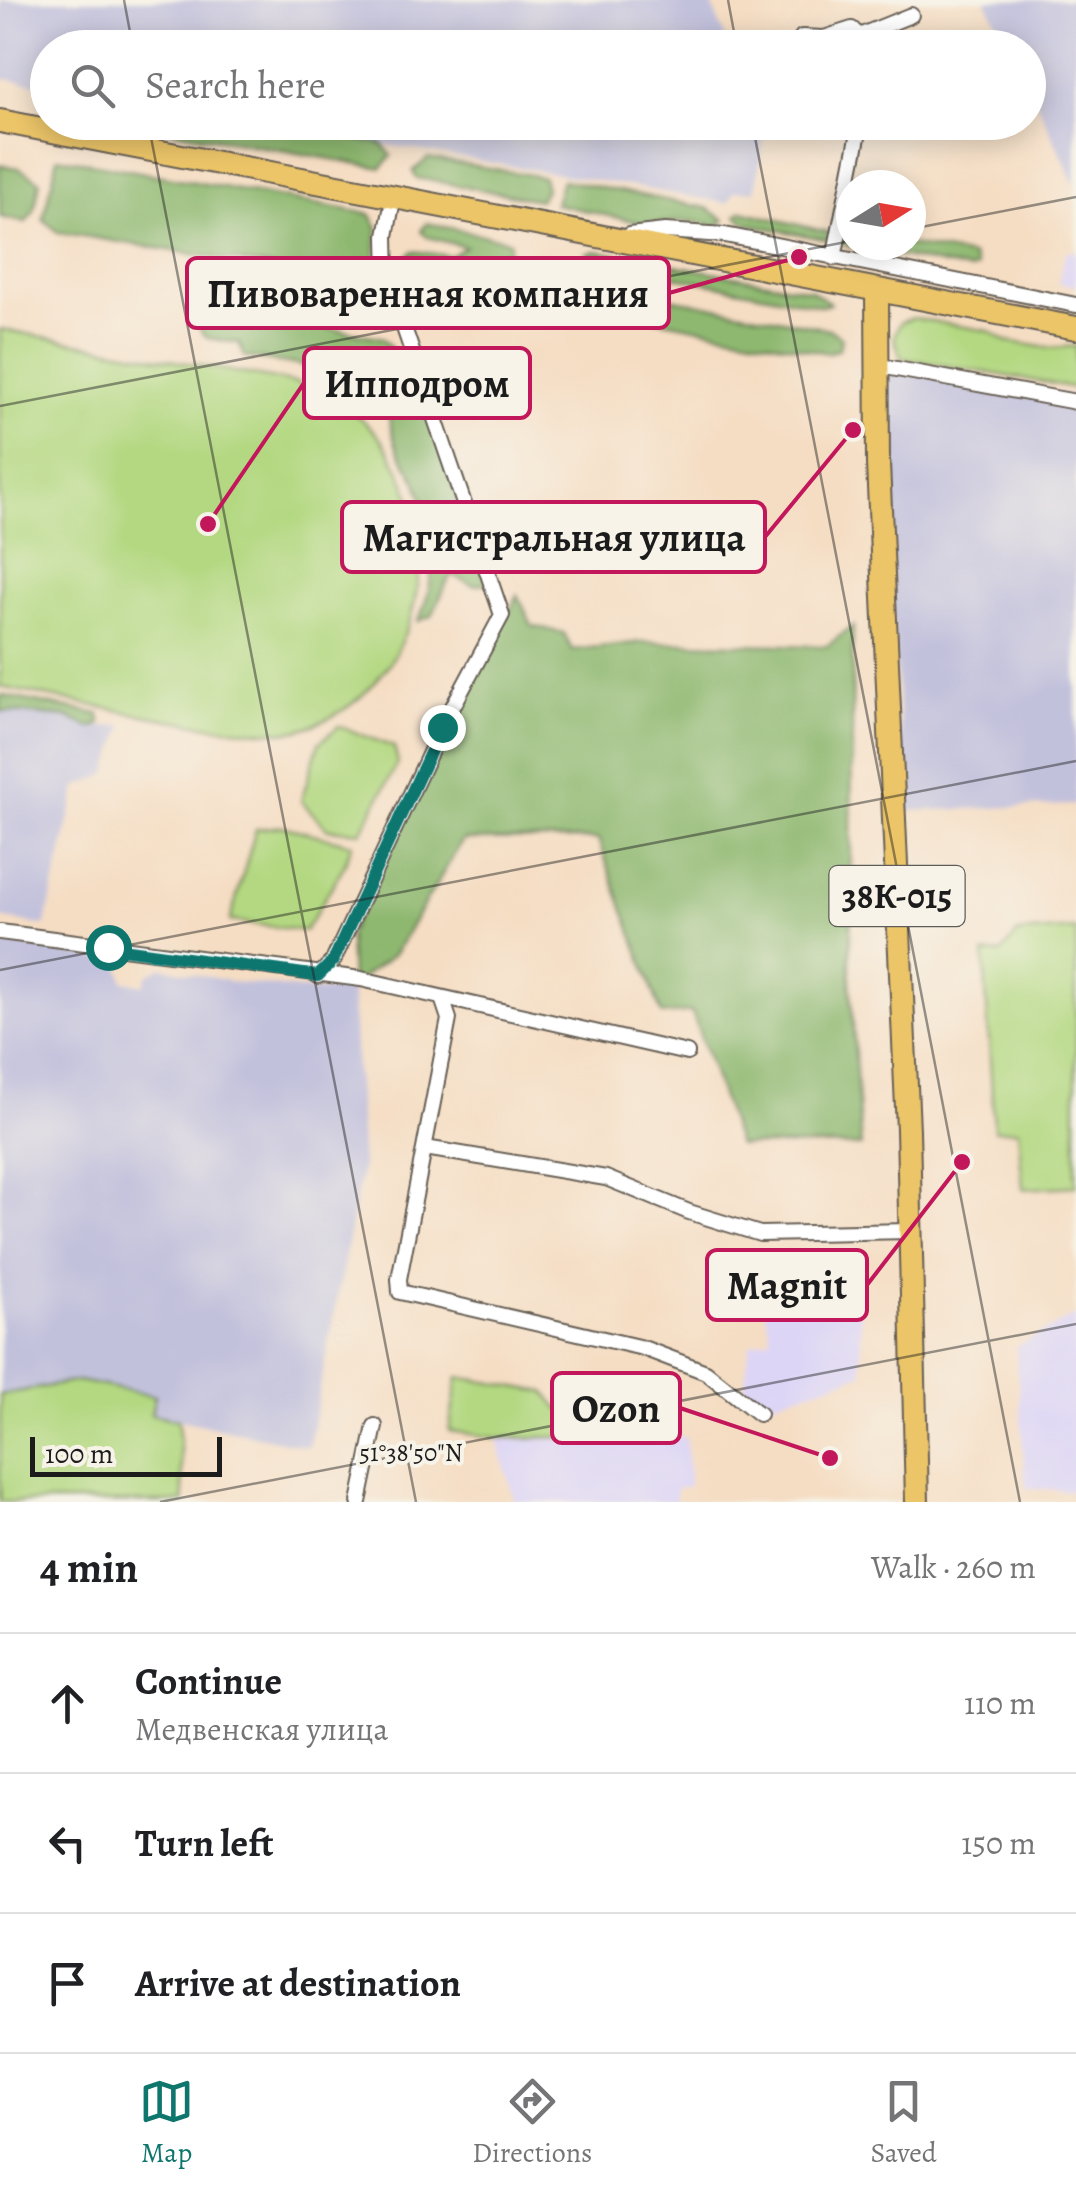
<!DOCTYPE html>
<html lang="en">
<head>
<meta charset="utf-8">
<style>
	body { margin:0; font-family:Alegreya,serif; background:#f2f2f2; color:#202124 }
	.compass { position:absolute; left:836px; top:170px; width:90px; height:90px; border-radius:50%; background:#fff; box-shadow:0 5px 25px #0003; rotate:79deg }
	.scale { position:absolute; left:30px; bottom:25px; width:192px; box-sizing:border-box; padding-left:10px; border:5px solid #1c1c1c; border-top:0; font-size:28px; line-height:35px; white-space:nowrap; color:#1c1c1c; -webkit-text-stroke:8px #f7f3e8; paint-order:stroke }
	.stop { position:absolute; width:30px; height:30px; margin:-22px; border:8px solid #0f766e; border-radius:50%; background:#fff }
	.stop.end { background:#0f766e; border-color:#fff; box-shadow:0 2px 10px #0008 }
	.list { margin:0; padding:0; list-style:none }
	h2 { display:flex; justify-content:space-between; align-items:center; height:130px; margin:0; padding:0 40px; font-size:42px }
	h2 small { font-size:32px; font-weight:400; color:#757577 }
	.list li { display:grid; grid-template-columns:65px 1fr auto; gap:30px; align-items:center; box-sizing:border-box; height:140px; padding:0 40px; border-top:2px solid #e0e0e0 }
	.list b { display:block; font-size:38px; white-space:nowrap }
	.list p { margin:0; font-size:32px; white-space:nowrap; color:#757577 }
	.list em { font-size:32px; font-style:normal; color:#757577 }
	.icon { flex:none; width:55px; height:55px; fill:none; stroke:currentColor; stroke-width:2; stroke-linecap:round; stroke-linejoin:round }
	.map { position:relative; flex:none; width:1076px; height:1502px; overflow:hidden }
	.search { position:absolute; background:#fff; box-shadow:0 5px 25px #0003; left:30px; right:30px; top:30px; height:110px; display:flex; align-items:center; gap:25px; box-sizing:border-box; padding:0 35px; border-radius:55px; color:#757577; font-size:38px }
	.sheet { height:550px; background:#fff }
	nav { display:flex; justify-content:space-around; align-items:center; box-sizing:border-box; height:140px; border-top:2px solid #e0e0e0; background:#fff; font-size:28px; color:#757577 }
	nav a { display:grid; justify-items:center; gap:5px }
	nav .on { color:#0f766e }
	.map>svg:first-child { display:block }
	.built { fill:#ddd5f6 }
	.industrial { fill:#c2c1dc }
	.green { fill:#b3d881; stroke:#687a4e; stroke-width:2.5 }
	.forest { fill:#8eb86f; stroke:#556a46; stroke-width:2.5 }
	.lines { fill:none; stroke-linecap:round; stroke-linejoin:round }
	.street-casing { stroke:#686056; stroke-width:18 }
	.primary-casing { stroke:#686056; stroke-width:26 }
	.street { stroke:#fff; stroke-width:14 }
	.primary { stroke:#ecc569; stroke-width:22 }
	.route { stroke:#0f766e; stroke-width:12 }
	.ticks { fill:none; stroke:#1c1c1c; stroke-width:2.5; stroke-opacity:0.45 }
	.labels { text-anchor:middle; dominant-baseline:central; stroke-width:8; stroke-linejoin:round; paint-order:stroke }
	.shield { fill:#f7f3e8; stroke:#5e5c59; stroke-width:2.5 }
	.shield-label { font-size:35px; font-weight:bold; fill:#1c1c1c }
	.ticks-label { font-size:25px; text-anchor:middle; fill:#1c1c1c; stroke:#f7f3e8; stroke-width:8; stroke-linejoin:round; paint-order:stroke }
	.leader { fill:none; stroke:#c2185b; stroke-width:4 }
	.callout-dot { fill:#c2185b; stroke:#f7f3e8; stroke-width:4 }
	.callout { fill:#f7f3e8; stroke:#c2185b; stroke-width:4 }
	.callout-label { font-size:40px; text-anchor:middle; font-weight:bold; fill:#1c1c1c }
</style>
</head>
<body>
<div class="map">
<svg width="1076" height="1502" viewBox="0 0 1076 1502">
	<rect width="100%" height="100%" fill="#f7f3e8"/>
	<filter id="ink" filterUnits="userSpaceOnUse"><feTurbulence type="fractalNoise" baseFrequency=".01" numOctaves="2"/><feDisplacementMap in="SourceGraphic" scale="20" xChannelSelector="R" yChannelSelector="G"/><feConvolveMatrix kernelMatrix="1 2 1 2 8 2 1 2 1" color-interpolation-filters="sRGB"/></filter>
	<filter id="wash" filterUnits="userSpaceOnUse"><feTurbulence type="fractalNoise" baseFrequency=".0048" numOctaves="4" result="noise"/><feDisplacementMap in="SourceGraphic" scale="40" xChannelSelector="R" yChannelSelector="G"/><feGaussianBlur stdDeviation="2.25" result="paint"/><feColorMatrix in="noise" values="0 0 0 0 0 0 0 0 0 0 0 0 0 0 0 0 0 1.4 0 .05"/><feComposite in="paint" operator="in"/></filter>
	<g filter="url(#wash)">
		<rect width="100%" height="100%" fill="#f5ddc3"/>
		<g class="built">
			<path d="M1076,251V286L1058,283L1066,252Z"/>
			<path d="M858,1250L862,1374L760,1406L744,1388L750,1344L771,1338L752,1254Z"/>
			<path d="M1076,1315V1491L1026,1488L1016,1347Z"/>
			<path d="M686,1437L689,1486L676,1488V1502H515L497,1440Z"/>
		</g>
		<g class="industrial">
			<path d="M0,0H710L729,47L48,48L47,86L0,78Z"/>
			<path d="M985,0H1076V186L1029,86L1028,48L1011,47Z"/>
			<path d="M259,123H258H766L755,191H735L728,203Z"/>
			<path d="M875,365L1076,396V805L906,811Z"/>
			<path d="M5,708L66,717L91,728L124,725L107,774L77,787L45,926L0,918V711Z"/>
			<path d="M0,941L118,962L124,981L144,985L147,975L162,967L233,982L320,991L351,986L362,1165L309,1447L151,1414L154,1395L78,1381L0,1395Z"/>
		</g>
		<g class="green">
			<path d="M913,318L989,331L1006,341L1048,348L1076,346V388L901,358L894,336L900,323Z"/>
			<path d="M0,329L297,383C327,397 358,410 379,437C451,531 426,691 302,729C253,743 61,698 0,687Z"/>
			<path d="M339,726L394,747L398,762L361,832L328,829L301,801L319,743Z"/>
			<path d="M282,826L352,844L344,866L305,931L230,921L256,829Z"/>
			<path d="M1076,929V1186L1023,1189L1018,1130H994L984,954L1001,953L1018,933Z"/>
			<path d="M458,1377L545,1392L559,1409L638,1420L637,1436L497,1438L449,1431Z"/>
			<path d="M78,1381L155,1396L151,1414L178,1420L184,1502H0V1395Z"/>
		</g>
		<g class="forest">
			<path d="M130,123H258L382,144L392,156L381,168Z"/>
			<path d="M58,157L370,214L378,227L375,264L362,277H334L58,232L43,219Z"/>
			<path d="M428,158L543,177L546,189L539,200L416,178L413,171Z"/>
			<path d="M0,165L19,168L40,181L34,211L26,222L0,217Z"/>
			<path d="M562,180L707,208L725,220L717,226L688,221L646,224L555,204Z"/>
			<path d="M742,211L832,233L829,240L747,224L737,216Z"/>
			<path d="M427,223L510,241L508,253L487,256L491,263L829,329L842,338L839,349L828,353L450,279L404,277L401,262L413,251L451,256L465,247L427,237L421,231Z"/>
			<path d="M849,233L851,245H911L972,256L977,267L970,270L848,246L841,241Z"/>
			<path d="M596,251L811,290L830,303L823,306L596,261L587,253Z"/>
			<path d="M215,308L383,338L417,380L487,583L473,585L451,574L432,616L418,621C439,577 434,528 417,483C411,469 399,456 395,442C385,410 392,408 371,376L245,357L239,343L207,338L200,330L209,311Z"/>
			<path d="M518,595L532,626L564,633L572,650L643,642L827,646L853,626L850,977L861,1146L738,1145L692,1012L662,1015L598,839L463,840L394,954L351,986L349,934L440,734Z"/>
			<path d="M0,695L99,714L101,724L92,728L66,717L0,711Z"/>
		</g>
	</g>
	<g filter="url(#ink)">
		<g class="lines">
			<g class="street-casing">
				<g id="street">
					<path d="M802,37L824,38L852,29L859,36L911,15"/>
					<path d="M629,235L665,231L725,235L1076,305"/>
					<path d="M834,258L861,122"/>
					<path d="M875,365L1076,402"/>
					<path d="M0,932L361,979L687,1053"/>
					<path d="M318,976L333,961L442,727L502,615L387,278L386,236L394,195"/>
					<path d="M443,1001L449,1019L399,1279L400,1292L643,1348L706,1372L759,1414"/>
					<path d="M425,1148L606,1178L689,1212L760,1234L910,1231"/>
					<path d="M359,1502L375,1426"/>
				</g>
			</g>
			<g class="primary-casing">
				<g id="primary">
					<path d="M0,121L1076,328"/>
					<path d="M877,291L878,464L908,1130L917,1502"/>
				</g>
			</g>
			<use href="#street" class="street"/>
			<use href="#primary" class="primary"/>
		</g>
	</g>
	<g class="lines" filter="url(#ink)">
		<path class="route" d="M108,947L318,976L333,961L442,727"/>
	</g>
	<path class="ticks" d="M124,0L133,48M728,0L737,48M148,122L416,1502M752,122L1020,1502M911,229L1076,197M0,406L851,241M0,970L1076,761M160,1502L1076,1324"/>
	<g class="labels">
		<rect class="shield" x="829.5" y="866" width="135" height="60" rx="8"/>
		<g class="shield-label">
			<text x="897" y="896">38К-015</text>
		</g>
	</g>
	<g class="ticks-label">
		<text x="411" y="1461">51°38'50"N</text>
	</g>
	<path class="leader" d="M799 257L669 293M208 524L304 383M853 430L765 537M962 1162L867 1285M830 1458L680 1408"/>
	<g class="callout-dot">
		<circle cx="799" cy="257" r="10"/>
		<circle cx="208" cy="524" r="10"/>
		<circle cx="853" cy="430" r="10"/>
		<circle cx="962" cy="1162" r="10"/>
		<circle cx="830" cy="1458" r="10"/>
	</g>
	<g class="callout">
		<rect x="187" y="258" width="482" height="70" rx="10"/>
		<rect x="304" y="348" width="226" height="70" rx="10"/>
		<rect x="342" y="502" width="423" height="70" rx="10"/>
		<rect x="707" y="1250" width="160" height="70" rx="10"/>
		<rect x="552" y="1373" width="128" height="70" rx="10"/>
	</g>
	<g class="callout-label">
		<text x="428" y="307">Пивоваренная компания</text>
		<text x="417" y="397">Ипподром</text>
		<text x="554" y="551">Магистральная улица</text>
		<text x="787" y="1299">Magnit</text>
		<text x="616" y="1422">Ozon</text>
	</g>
</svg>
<svg class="compass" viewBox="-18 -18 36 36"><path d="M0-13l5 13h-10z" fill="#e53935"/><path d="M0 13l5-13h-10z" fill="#757577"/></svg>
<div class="scale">100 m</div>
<div class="stop" style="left:108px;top:947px"></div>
<div class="stop end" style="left:442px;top:727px"></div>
<div class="search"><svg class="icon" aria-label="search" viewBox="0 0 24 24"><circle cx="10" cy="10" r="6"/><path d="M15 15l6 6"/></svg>Search here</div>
</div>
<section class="sheet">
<h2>4 min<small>Walk · 260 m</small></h2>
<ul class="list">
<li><svg class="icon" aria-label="ahead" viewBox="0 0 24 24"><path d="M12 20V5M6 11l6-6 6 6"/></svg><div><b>Continue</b><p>Медвенская улица</p></div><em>110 m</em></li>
<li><svg class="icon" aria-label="left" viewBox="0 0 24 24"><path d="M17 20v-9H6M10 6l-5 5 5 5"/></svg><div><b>Turn left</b></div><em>150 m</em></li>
<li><svg class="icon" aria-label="arrive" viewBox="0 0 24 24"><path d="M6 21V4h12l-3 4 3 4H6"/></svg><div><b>Arrive at destination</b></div></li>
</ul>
</section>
<nav>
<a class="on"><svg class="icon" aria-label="map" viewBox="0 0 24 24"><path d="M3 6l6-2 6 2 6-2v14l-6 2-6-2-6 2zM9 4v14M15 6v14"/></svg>Map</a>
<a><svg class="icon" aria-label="directions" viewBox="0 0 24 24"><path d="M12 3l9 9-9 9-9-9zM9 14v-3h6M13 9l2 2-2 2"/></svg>Directions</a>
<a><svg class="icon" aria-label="saved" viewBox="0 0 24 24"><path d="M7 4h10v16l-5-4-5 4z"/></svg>Saved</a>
</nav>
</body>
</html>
